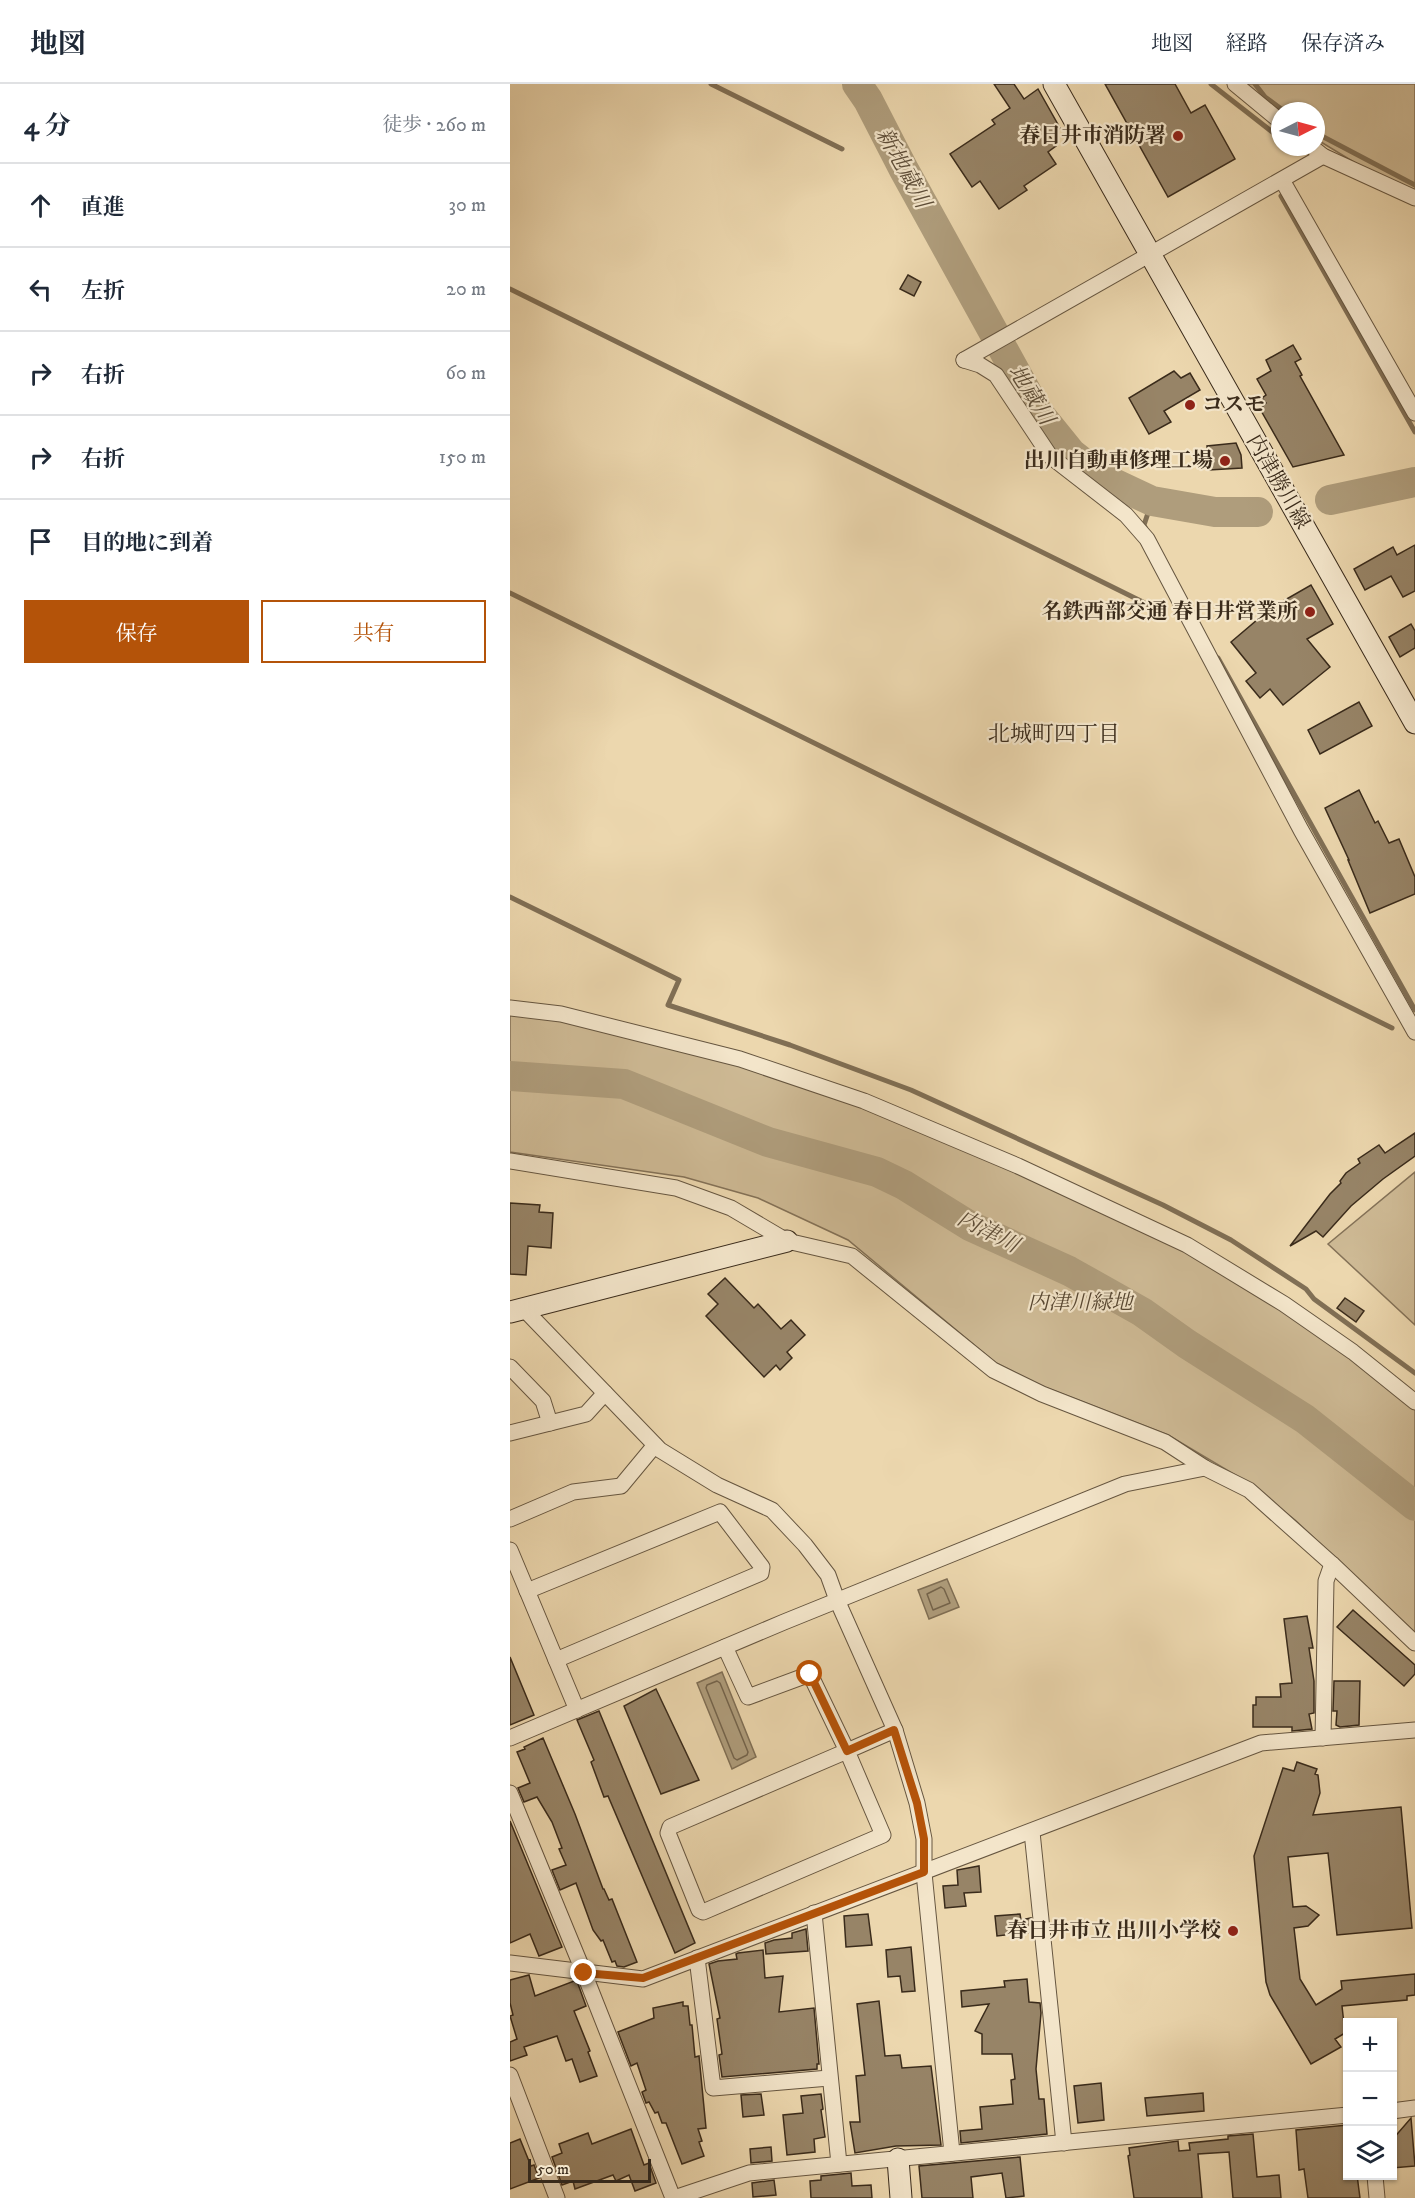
<!DOCTYPE html>
<html lang="ja">
<head>
<meta charset="utf-8">
<style>
	body { margin:0; font-family:"IM FELL DW Pica","Noto Serif JP",serif; background:#f6f6f7; color:#1f2937 }
	.controls { position:absolute; right:18px; bottom:18px; display:grid; overflow:hidden; border-radius:0px; box-shadow:0 2px 4px #0004 }
	.controls button { width:54px; height:54px; display:grid; place-items:center; padding:0; border:0; border-bottom:2px solid #e0e1e3; background:#fff; color:#1f2937; font:30px sans-serif }
	.compass { position:absolute; left:761px; top:18px; width:54px; height:54px; border-radius:50%; background:#fff; box-shadow:0 2px 4px #0004; rotate:84deg }
	.scale { position:absolute; left:18px; bottom:15px; width:123px; box-sizing:border-box; padding-left:6px; border:3px solid #3a2b1b; border-top:0; font-size:16px; line-height:21px; white-space:nowrap; color:#3a2b1b; -webkit-text-stroke:4px #f3e5ca; paint-order:stroke }
	.stop { position:absolute; width:18px; height:18px; margin:-14px; border:4px solid #b45309; border-radius:50%; background:#fff }
	.stop.end { background:#b45309; border-color:#fff; box-shadow:0 2px 6px #0008 }
	.list { margin:0; padding:0; list-style:none }
	h2 { display:flex; justify-content:space-between; align-items:center; height:78px; margin:0; padding:0 24px; font-size:26px }
	h2 small { font-size:20px; font-weight:400; color:#747a83 }
	.list li { display:grid; grid-template-columns:39px 1fr auto; gap:18px; align-items:center; box-sizing:border-box; height:84px; padding:0 24px; border-top:2px solid #e0e1e3 }
	.list b { display:block; font-size:22px; white-space:nowrap }
	.list em { font-size:20px; font-style:normal; color:#747a83 }
	.actions { display:flex; gap:12px; padding:18px 24px }
	.actions a { flex:1; padding:14px 0; border:2px solid #b45309; border-radius:0px; text-align:center; font-size:21px; color:#b45309 }
	.actions .main { background:#b45309; color:#fff }
	.icon { flex:none; width:33px; height:33px; fill:none; stroke:currentColor; stroke-width:2; stroke-linecap:round; stroke-linejoin:round }
	.map { position:relative; flex:none; width:905px; height:2114px; overflow:hidden }
	header { display:flex; align-items:center; gap:36px; box-sizing:border-box; height:84px; padding:0 30px; background:#fff; border-bottom:2px solid #e0e1e3 }
	header strong { font-size:28px }
	nav { display:flex; gap:33px; margin-inline-start:auto; font-size:21px }
	main { display:flex }
	aside { flex:1; background:#fff }
	.map>svg:first-child { display:block }
	.green { fill:#ceba95; stroke:#847258; stroke-width:1.5 }
	.water { fill:#af9d7c; stroke:#806f55; stroke-width:1.5 }
	.lines { fill:none; stroke-linecap:round; stroke-linejoin:round }
	.shore { stroke:#74644c; stroke-width:1.5 }
	.stream { stroke:#806f55; stroke-width:5 }
	.river { stroke:#af9d7c; stroke-width:30 }
	.building { fill:#978467; stroke:#3a2b1b; stroke-width:1.5 }
	.street-casing { stroke:#665640; stroke-width:17 }
	.secondary-casing { stroke:#3a2b1b; stroke-width:23 }
	.street { stroke:#f3e5ca; stroke-width:15 }
	.secondary { stroke:#f3e5ca; stroke-width:21 }
	.route { stroke:#b45309; stroke-width:8 }
	.poi-dot { fill:#8f2418; stroke:#f3e5ca; stroke-width:2 }
	.labels { text-anchor:middle; dominant-baseline:central; stroke-width:4.5; stroke-linejoin:round; paint-order:stroke }
	.poi-label { font-size:21px; font-weight:bold; fill:#3a2b1b; stroke:#f3e5ca; text-anchor:end }
	.street-label { font-size:21px; fill:#3a2b1b; stroke:#f3e5ca }
	.park-label { font-size:21px; font-style:italic; fill:#584833; stroke:#f3e5ca }
	.water-label { font-size:22px; font-style:italic; fill:#5d4d38; stroke:#f3e5ca }
	.neighbourhood-label { font-size:22px; fill:#3a2b1b; stroke:#f3e5ca }
</style>
</head>
<body>
<header>
<strong>地図</strong>
<nav><a>地図</a><a>経路</a><a>保存済み</a></nav>
</header>
<main>
<aside>
<h2>4 分<small>徒歩 · 260 m</small></h2>
<ul class="list">
<li><svg class="icon" aria-label="ahead" viewBox="0 0 24 24"><path d="M12 20V5M6 11l6-6 6 6"/></svg><div><b>直進</b></div><em>30 m</em></li>
<li><svg class="icon" aria-label="left" viewBox="0 0 24 24"><path d="M17 20v-9H6M10 6l-5 5 5 5"/></svg><div><b>左折</b></div><em>20 m</em></li>
<li><svg class="icon" aria-label="right" viewBox="0 0 24 24"><path d="M7 20v-9h11M14 6l5 5-5 5"/></svg><div><b>右折</b></div><em>60 m</em></li>
<li><svg class="icon" aria-label="right" viewBox="0 0 24 24"><path d="M7 20v-9h11M14 6l5 5-5 5"/></svg><div><b>右折</b></div><em>150 m</em></li>
<li><svg class="icon" aria-label="arrive" viewBox="0 0 24 24"><path d="M6 21V4h12l-3 4 3 4H6"/></svg><div><b>目的地に到着</b></div></li>
</ul>
<div class="actions"><a class="main">保存</a><a>共有</a></div>
</aside>
<div class="map">
<svg width="905" height="2114" viewBox="0 0 905 2114">
	<rect width="100%" height="100%" fill="#ecd7ae"/>
	<filter id="stains"><feTurbulence type="fractalNoise" baseFrequency=".00333" numOctaves="4"/><feColorMatrix values="0 0 0 0 .2 0 0 0 0 .09 0 0 0 0 .02 0 0 0 .5 -.17"/></filter>
	<radialGradient id="worn" r=".72"><stop offset=".6" stop-color="#630" stop-opacity="0"/><stop offset="1" stop-color="#630" stop-opacity=".3"/></radialGradient>
	<g class="green">
		<path d="M732,0H905V107L852,83L806,55V27H770V29Z"/>
		<path d="M0,930L64,937L213,976L310,1007L450,1063L673,1166L771,1223L905,1323V1549L785,1436L739,1399L658,1351L532,1302L486,1279L338,1156L248,1114L174,1093L0,1068Z"/>
		<path d="M905,1088V1241L818,1160Z"/>
	</g>
	<g class="water">
		<path d="M437,1495L449,1523L419,1535L408,1506Z"/>
		<path d="M212,1588L246,1673L222,1685L187,1599Z"/>
	</g>
	<g class="lines">
		<g class="shore">
			<path d="M431,1503L434,1505L440,1519L423,1526L417,1510Z"/>
			<path d="M207,1597L210,1599L238,1668L237,1671L227,1676L224,1674L196,1604L197,1601Z"/>
		</g>
		<g class="stream">
			<path d="M201,0L332,65"/>
			<path d="M701,0L770,54"/>
			<path d="M745,0L755,13L774,27"/>
			<path d="M806,49L905,101"/>
			<path d="M771,112L905,348"/>
			<path d="M0,205L647,525"/>
			<path d="M636,445L634,441L642,417"/>
			<path d="M0,509L882,944"/>
			<path d="M708,574L905,926"/>
			<path d="M0,813L169,896L158,921L280,961L401,1006L653,1121L721,1156L796,1205L804,1215L905,1289"/>
		</g>
		<g class="river">
			<path d="M347,0L358,16L393,84L527,327L561,369L593,394L642,417L705,428H748"/>
			<path d="M820,416L905,398"/>
			<path d="M0,992L114,1000L258,1058L367,1088L394,1101L460,1142L559,1187L632,1228L677,1260L795,1335L905,1422"/>
		</g>
	</g>
	<g class="building">
		<path d="M484,0H504L514,15L528,5L550,44L539,51L546,62L538,68L546,80L514,102L517,106L489,125L470,97L462,103L440,70L485,40L482,36L500,24Z"/>
		<path d="M595,0H665L681,29L695,21L725,75L658,113Z"/>
		<path d="M398,191L411,198L404,212L390,205Z"/>
		<path d="M783,261L791,275L785,278L792,291L790,292L834,371L783,383L750,325L756,319L752,314L756,311L747,295L761,287L756,276Z"/>
		<path d="M664,287L671,294L680,289L690,306L654,327L661,338L639,350L619,314Z"/>
		<path d="M726,359L731,371L732,384L699,386L697,362Z"/>
		<path d="M905,461V507L893,513L881,492L855,506L844,485L883,463L887,471Z"/>
		<path d="M801,501L823,540L797,555L820,583L773,621L760,605L750,614L736,597L746,589L721,558L767,519L768,520Z"/>
		<path d="M901,540L905,547V564L890,573L879,553Z"/>
		<path d="M849,618L862,642L810,670L798,646Z"/>
		<path d="M849,706L865,739L868,737L879,759L889,755L905,793V810L860,829L838,776H839L815,724Z"/>
		<path d="M905,1049V1072L873,1095L841,1122L813,1153L806,1147L780,1162L820,1110L831,1099L830,1097L836,1089L850,1079L848,1075L869,1061L875,1069Z"/>
		<path d="M0,1119L30,1121L29,1128L43,1129L41,1164L18,1162L16,1191L0,1190Z"/>
		<path d="M215,1194L244,1224L248,1220L271,1245L281,1236L295,1251L277,1268L282,1274L270,1286L266,1281L254,1293L196,1232L208,1220L198,1210Z"/>
		<path d="M835,1214L854,1227L846,1238L827,1224Z"/>
		<path d="M843,1526L905,1581V1590L894,1602L827,1543Z"/>
		<path d="M797,1532L803,1564H799L804,1597V1629L799,1630L802,1645L782,1647V1643H743V1621H746V1613H771L770,1600L782,1599L774,1535Z"/>
		<path d="M0,1573L24,1631L0,1641Z"/>
		<path d="M824,1597H850L849,1641L830,1643L826,1641L827,1627H823Z"/>
		<path d="M146,1605L189,1696L151,1710L114,1622Z"/>
		<path d="M89,1627L185,1859L165,1869L98,1712L94,1713L81,1678L84,1676L67,1636Z"/>
		<path d="M33,1654L65,1730L93,1805H94L99,1816L102,1815L127,1878L114,1883L107,1882L105,1877L102,1878L93,1856L91,1857L83,1846L66,1799L50,1806L42,1786L56,1781L49,1765L52,1764L42,1738L27,1713L14,1718L8,1704L20,1699L7,1668L15,1665L14,1663Z"/>
		<path d="M787,1678L807,1685L805,1690L808,1691L810,1709L803,1731L891,1723L902,1844L827,1851L818,1769L778,1773L783,1823L796,1822L809,1831L798,1842L784,1844L790,1895L806,1921L832,1905L831,1897L905,1890V1911L897,1912V1916L832,1922L835,1949L825,1955L831,1963L801,1980L760,1911L756,1898L744,1772L773,1684L784,1687Z"/>
		<path d="M0,1737L52,1863L29,1872L20,1850L0,1859Z"/>
		<path d="M469,1782L471,1808L454,1809L456,1822L435,1824L433,1802L448,1801L447,1786Z"/>
		<path d="M358,1830L362,1861L336,1863L334,1832Z"/>
		<path d="M510,1830L511,1836L521,1834L522,1848L487,1852L485,1832Z"/>
		<path d="M296,1845L298,1867L256,1870L255,1859L264,1856L282,1854V1849Z"/>
		<path d="M401,1863L405,1907L392,1908L390,1892L378,1893L376,1866Z"/>
		<path d="M253,1866L255,1894L273,1892L269,1928L304,1924L309,1980H307V1985L212,1993L209,1971L212,1970L207,1935L210,1934L199,1880L208,1877L227,1875L226,1870L228,1869Z"/>
		<path d="M19,1891L25,1912L64,1897L68,1900L76,1922L64,1927L80,1967L78,1968L87,1992L70,1998L62,1975L56,1977L47,1952L14,1963L17,1971L0,1977V1958L7,1955L0,1932L3,1931L0,1919V1896Z"/>
		<path d="M517,1895L519,1918L530,1919L531,1929L526,1985L529,2015H534L537,2050L451,2059L450,2047L472,2045L470,2023L503,2020L501,1996L505,1995L502,1970H472V1950L465,1947L479,1920L452,1923L451,1907L493,1903H495L494,1897Z"/>
		<path d="M369,1917L375,1972L390,1971L392,1984L421,1982L431,2061L386,2062L345,2069L340,2038H350L346,1992L355,1991L347,1920Z"/>
		<path d="M173,1918V1922H178L180,1941H182L185,1973L189,1972L196,2044L188,2045L192,2057L189,2058L194,2072L172,2080L156,2039H152L148,2028L145,2029L139,2018L136,2019L132,2008L136,2006L127,1979L121,1982L108,1948L144,1934L143,1924Z"/>
		<path d="M591,1999L594,2036L568,2039L564,2002Z"/>
		<path d="M693,2009L694,2027L637,2032L635,2014Z"/>
		<path d="M251,2010L254,2031L233,2033L231,2011Z"/>
		<path d="M311,2010L313,2025L311,2026L315,2053L304,2055L305,2068L277,2071L273,2031L293,2029L291,2012Z"/>
		<path d="M901,2034L905,2082L882,2084V2056Z"/>
		<path d="M837,2041V2091H847L850,2114H798L794,2085L789,2086L786,2046Z"/>
		<path d="M121,2045L134,2081L139,2079L146,2099L125,2107L119,2091L106,2097L103,2091L65,2105L63,2097L52,2101L42,2073L52,2069L49,2060L78,2049L82,2060Z"/>
		<path d="M743,2050L747,2093L769,2091L771,2114H723L719,2068L688,2070L692,2114H624L618,2072L620,2071L619,2064L668,2057L669,2067L680,2066L679,2059L718,2055V2052Z"/>
		<path d="M10,2055L21,2082L24,2081L29,2094L0,2105V2059Z"/>
		<path d="M261,2063L262,2077L241,2079L240,2065Z"/>
		<path d="M510,2073L514,2112L496,2114L492,2089L461,2093L463,2114H412L409,2082Z"/>
		<path d="M341,2089L342,2102L361,2101L362,2114H301L300,2097L311,2096V2092Z"/>
		<path d="M264,2096L266,2111L243,2113L242,2099Z"/>
	</g>
	<g class="lines">
		<g class="street-casing">
			<g id="street">
				<path d="M725,0L770,37"/>
				<path d="M802,63L813,72L905,114"/>
				<path d="M772,96L905,329"/>
				<path d="M454,276L470,281L486,291L540,372L616,431L637,455L791,746L905,948"/>
				<path d="M454,276L813,72"/>
				<path d="M0,924L51,930L230,975L354,1017L508,1082L677,1161L774,1220L843,1268L905,1318"/>
				<path d="M0,1077L166,1104L221,1124L277,1157L342,1172L483,1286L532,1310L655,1358L695,1384L739,1406L822,1480L905,1559"/>
				<path d="M14,1225L150,1366L207,1401L262,1426L295,1461L318,1491L327,1516L385,1646L407,1719L414,1755V1789L442,2069"/>
				<path d="M0,1283L33,1317L40,1339"/>
				<path d="M0,1349L76,1330L95,1309"/>
				<path d="M0,1435L63,1408L111,1402L145,1361"/>
				<path d="M0,1466L67,1626"/>
				<path d="M17,1507L210,1428L252,1483L251,1489L46,1576"/>
				<path d="M215,1563L238,1613L300,1590L337,1667L160,1743L158,1749L189,1826L193,1828L373,1751L337,1667L385,1646"/>
				<path d="M0,1654L274,1538L615,1400L695,1384"/>
				<path d="M813,1654L816,1497L822,1480"/>
				<path d="M0,1709L74,1889L163,2114"/>
				<path d="M522,1748L554,2059"/>
				<path d="M304,1829L329,2080"/>
				<path d="M187,1874L203,2004L319,1994"/>
				<path d="M0,1879L133,1895L751,1659L905,1646"/>
				<path d="M0,1991L47,2114"/>
				<path d="M882,2027L905,2024"/>
				<path d="M865,2092L867,2114"/>
				<path d="M164,2114L239,2089L838,2031"/>
			</g>
		</g>
		<g class="secondary-casing">
			<g id="secondary">
				<path d="M544,0L905,639"/>
				<path d="M0,1228L277,1157"/>
				<path d="M388,2075L391,2114"/>
			</g>
		</g>
		<use href="#street" class="street"/>
		<use href="#secondary" class="secondary"/>
	</g>
	<g class="lines">
		<path class="route" d="M74,1889L133,1894L414,1788V1755L407,1719L384,1646L337,1667L300,1590"/>
	</g>
	<g class="poi-dot">
		<circle cx="668" cy="52" r="6"/>
		<circle cx="680" cy="321" r="6"/>
		<circle cx="715" cy="377" r="6"/>
		<circle cx="800" cy="528" r="6"/>
		<circle cx="723" cy="1847" r="6"/>
	</g>
	<g class="labels">
		<g class="poi-label">
			<text x="656" y="52">春日井市消防署</text>
			<text x="692" y="321" text-anchor="start">コスモ</text>
			<text x="703" y="377">出川自動車修理工場</text>
			<text x="788" y="528">名鉄西部交通 春日井営業所</text>
			<text x="711" y="1847">春日井市立 出川小学校</text>
		</g>
		<g class="street-label">
			<text transform="translate(768 398) rotate(60)">内津勝川線</text>
		</g>
		<g class="park-label">
			<text x="570" y="1219">内津川緑地</text>
		</g>
		<g class="water-label">
			<text transform="translate(393 84) rotate(61)">新地蔵川</text>
			<text transform="translate(521 311) rotate(58)">地蔵川</text>
			<text transform="translate(478 1148) rotate(27)">内津川</text>
		</g>
		<g class="neighbourhood-label">
			<text x="544" y="650">北城町四丁目</text>
		</g>
	</g>
	<rect width="100%" height="100%" filter="url(#stains)"/>
	<rect width="100%" height="100%" fill="url(#worn)"/>
</svg>
<div class="controls">
<button>+</button>
<button>−</button>
<button><svg class="icon" aria-label="layers" viewBox="0 0 24 24"><path d="M12 4l9 5-9 5-9-5zM3 14l9 5 9-5"/></svg></button>
</div>
<svg class="compass" viewBox="-18 -18 36 36"><path d="M0-13l5 13h-10z" fill="#e53935"/><path d="M0 13l5-13h-10z" fill="#747a83"/></svg>
<div class="scale">50 m</div>
<div class="stop" style="left:300px;top:1590px"></div>
<div class="stop end" style="left:74px;top:1889px"></div>
</div>
</main>
</body>
</html>
